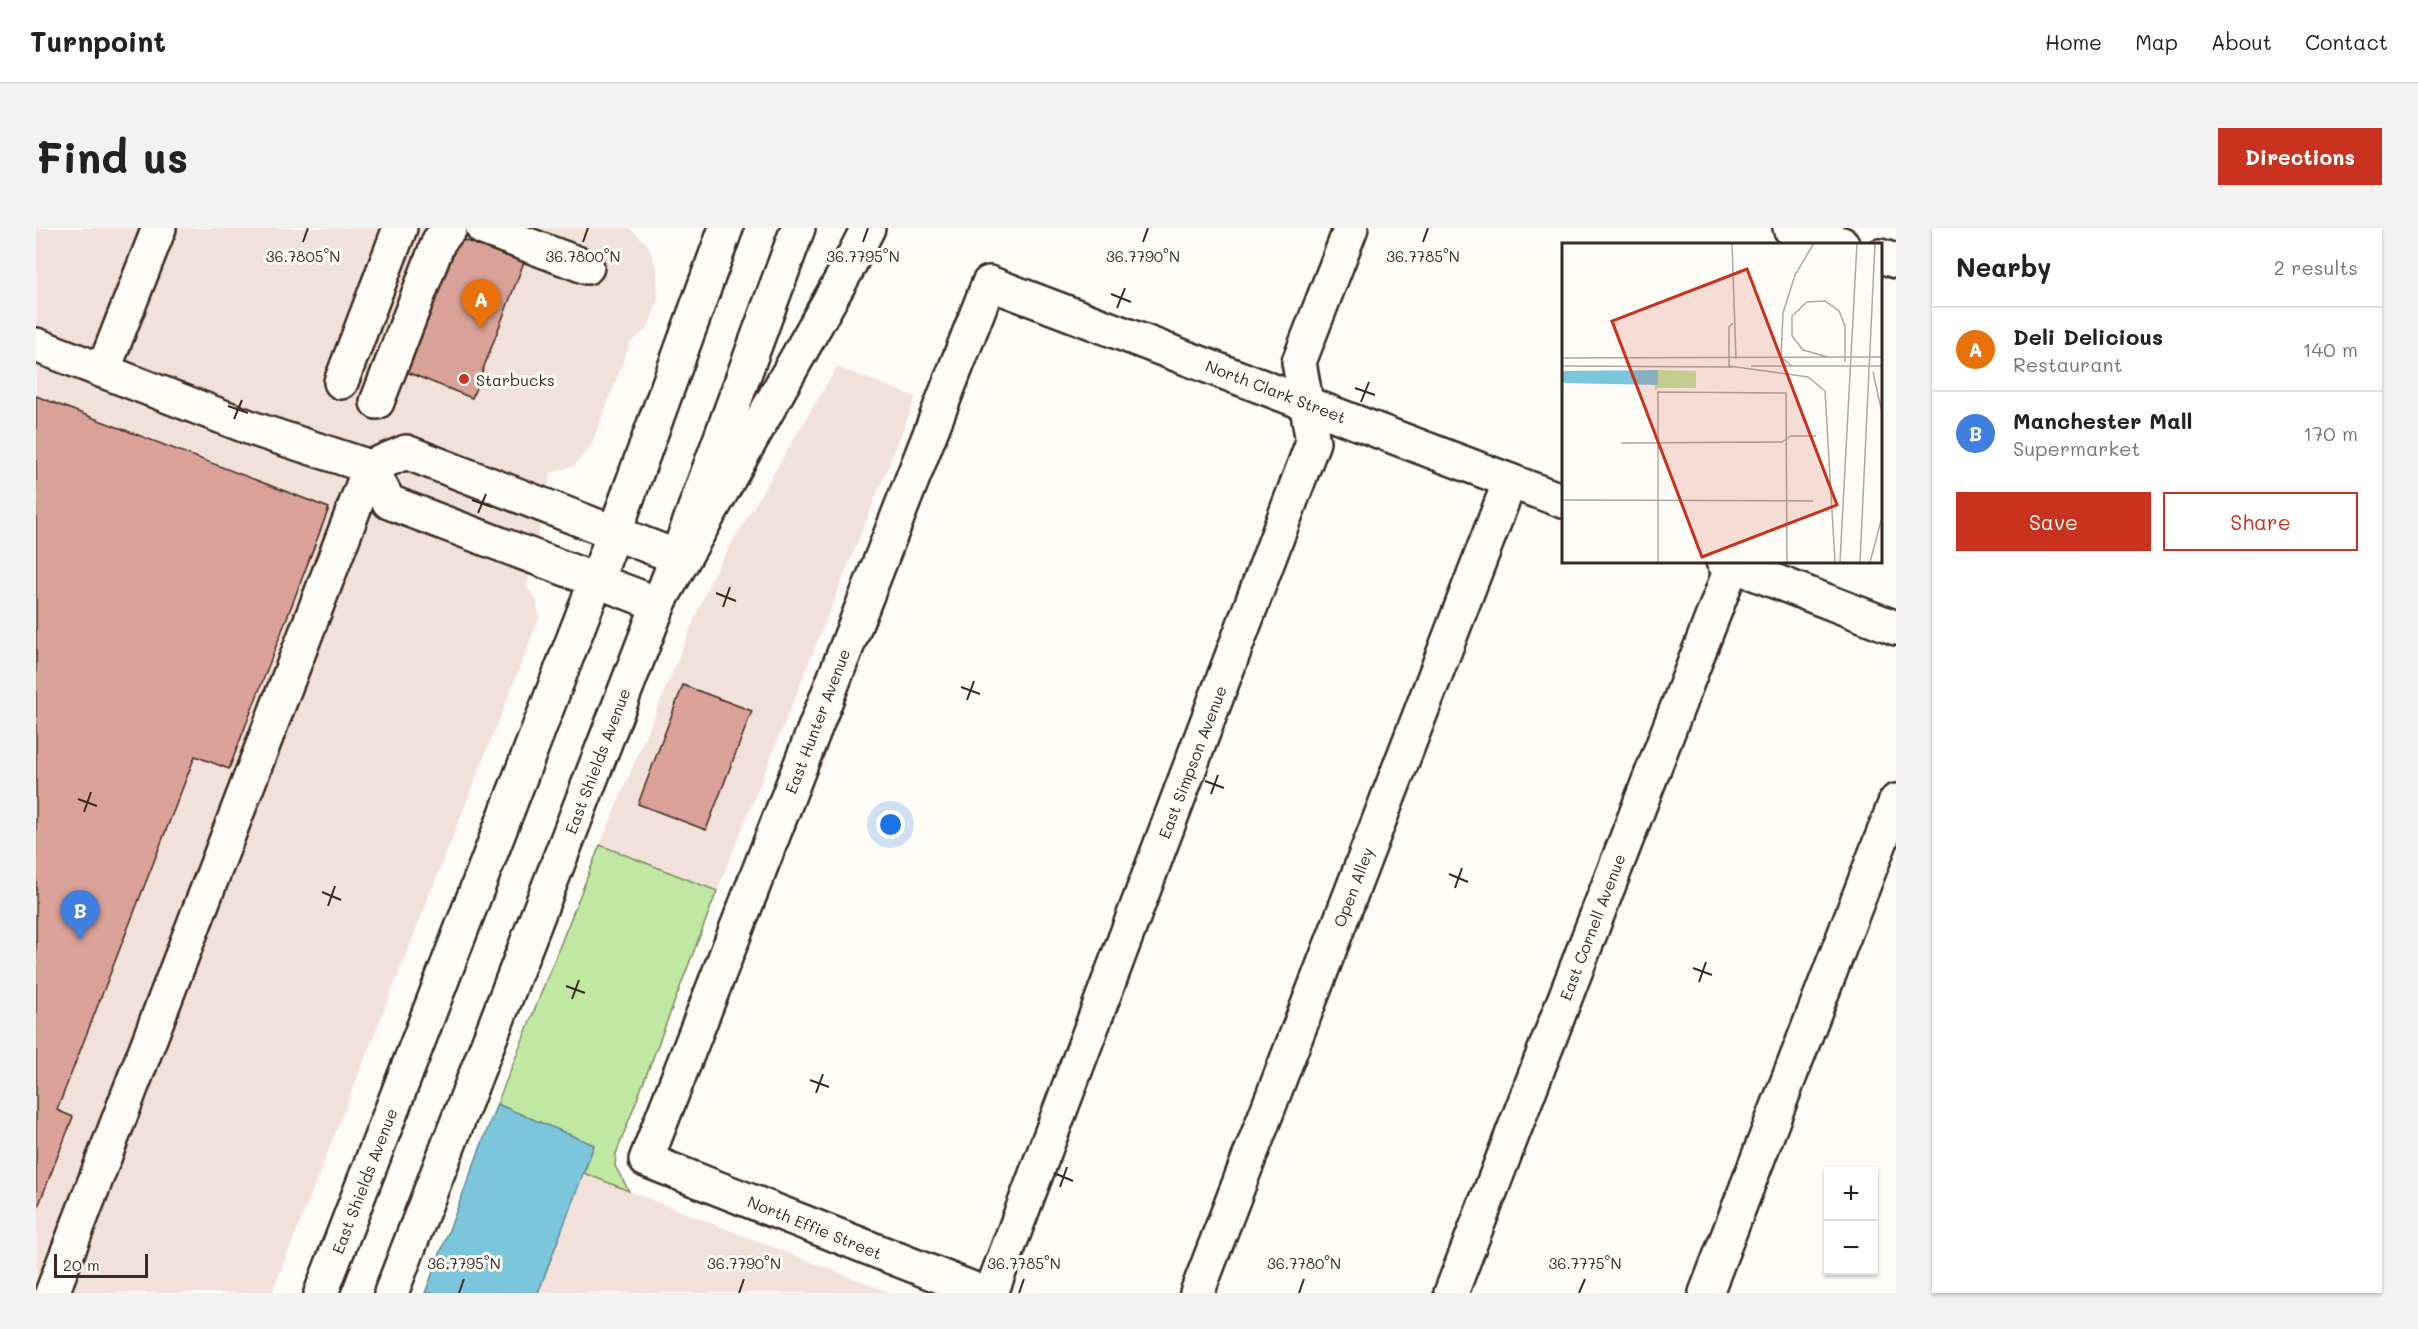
<!DOCTYPE html>
<html lang="en">
<head>
<meta charset="utf-8">
<style>
	body { margin:0; font-family:Mali,sans-serif; background:#f2f2f2; color:#222 }
	.controls { position:absolute; right:18px; bottom:18px; display:grid; overflow:hidden; border-radius:0px; box-shadow:0 2px 4px #0004 }
	.controls button { width:54px; height:54px; display:grid; place-items:center; padding:0; border:0; border-bottom:2px solid #e0e0e0; background:#fff; color:#222; font:30px sans-serif }
	.scale { position:absolute; left:18px; bottom:15px; width:94px; box-sizing:border-box; padding-left:6px; border:3px solid #3b2a1e; border-top:0; font-size:16px; line-height:21px; white-space:nowrap; color:#3b2a1e; -webkit-text-stroke:4px #fdfcf7; paint-order:stroke }
	.you { position:absolute; left:855px; top:597px; width:21px; height:21px; margin:-15px; border:4px solid #fff; border-radius:50%; background:#1a73e8; box-shadow:0 0 0 9px #1a73e833 }
	.badge { display:grid; place-items:center; width:39px; height:39px; border-radius:50%; background:#c8321e; color:#fff; font-size:20px; font-weight:700 }
	.pin { position:absolute; translate:-50% -50px; filter:drop-shadow(0 2px 3px #0008) }
	.pin::after { content:''; position:absolute; top:32px; width:21px; height:18px; background:inherit; clip-path:polygon(0 0,100% 0,50% 100%) }
	.list { margin:0; padding:0; list-style:none }
	h2 { display:flex; justify-content:space-between; align-items:center; height:78px; margin:0; padding:0 24px; font-size:26px }
	h2 small { font-size:20px; font-weight:400; color:#767676 }
	.list li { display:grid; grid-template-columns:39px 1fr auto; gap:18px; align-items:center; box-sizing:border-box; height:84px; padding:0 24px; border-top:2px solid #e0e0e0 }
	.list b { display:block; font-size:22px; white-space:nowrap }
	.list p { margin:0; font-size:20px; white-space:nowrap; color:#767676 }
	.list em { font-size:20px; font-style:normal; color:#767676 }
	.actions { display:flex; gap:12px; padding:18px 24px }
	.actions a { flex:1; padding:14px 0; border:2px solid #c8321e; border-radius:0px; text-align:center; font-size:21px; color:#c8321e }
	.actions .main { background:#c8321e; color:#fff }
	.map { position:relative; flex:none; width:1860px; height:1065px; overflow:hidden; border-radius:0px }
	header { display:flex; align-items:center; gap:36px; box-sizing:border-box; height:84px; padding:0 30px; background:#fff; border-bottom:2px solid #e0e0e0 }
	header strong { font-size:28px }
	nav { display:flex; gap:33px; margin-inline-start:auto; font-size:21px }
	.intro { display:flex; align-items:center; justify-content:space-between; box-sizing:border-box; height:144px; padding:0 36px }
	h1 { margin:0; font-size:42px }
	.button { padding:15px 27px; border-radius:0px; background:#c8321e; color:#fff; font-size:21px; font-weight:700 }
	main { display:flex; gap:36px; padding:0 36px }
	aside { flex:1; background:#fff; border-radius:0px; box-shadow:0 2px 4px #0004 }
	.map>svg:first-child { display:block }
	.built { fill:#f2e1da }
	.green { fill:#c0e8a3; stroke:#7e8960; stroke-width:1.5 }
	.water { fill:#7cc6dc; stroke:#628890; stroke-width:1.5 }
	.building { fill:#daa198; stroke:#3b2a1e; stroke-width:1.5 }
	.lines { fill:none; stroke-linecap:round; stroke-linejoin:round }
	.minor-casing { stroke:#3b2a1e; stroke-width:38 }
	.major-casing { stroke:#3b2a1e; stroke-width:38 }
	.highway-casing { stroke:#3b2a1e; stroke-width:38 }
	.minor { stroke:#fdfcf7; stroke-width:33 }
	.major { stroke:#fdfcf7; stroke-width:33 }
	.highway { stroke:#fdfcf7; stroke-width:33 }
	.ticks { fill:none; stroke:#3b2a1e; stroke-width:2 }
	.poi-dot { fill:#c8321e; stroke:#fdfcf7; stroke-width:2 }
	.labels { text-anchor:middle; dominant-baseline:central; stroke-width:6; stroke-linejoin:round; paint-order:stroke }
	.poi-label { font-size:16px; fill:#3b2a1e; stroke:#fdfcf7; text-anchor:start }
	.street-label { font-size:16px; fill:#3b2a1e; stroke:#fdfcf7 }
	.inset-road { fill:none; stroke:#afa8a0; stroke-width:1.5 }
	.view { fill:#c8321e; fill-opacity:0.15; stroke:#c8321e; stroke-width:3 }
	.inset-edge { fill:none; stroke:#3b2a1e; stroke-width:3 }
	.ticks-label { font-size:15px; text-anchor:middle; fill:#3b2a1e; stroke:#fdfcf7; stroke-width:6; stroke-linejoin:round; paint-order:stroke }
</style>
</head>
<body>
<header>
<strong>Turnpoint</strong>
<nav><a>Home</a><a>Map</a><a>About</a><a>Contact</a></nav>
</header>
<div class="intro"><h1>Find us</h1><a class="button">Directions</a></div>
<main>
<div class="map">
<svg width="1860" height="1065" viewBox="0 0 1860 1065">
	<rect width="100%" height="100%" fill="#fdfcf7"/>
	<filter id="ink" filterUnits="userSpaceOnUse"><feTurbulence type="fractalNoise" baseFrequency=".0167" numOctaves="2"/><feDisplacementMap in="SourceGraphic" scale="12" xChannelSelector="R" yChannelSelector="G"/><feConvolveMatrix kernelMatrix="1 2 1 2 8 2 1 2 1" color-interpolation-filters="sRGB"/></filter>
	<g filter="url(#ink)">
		<g class="built">
			<path d="M0,0H594L611,16L621,40L622,73L612,100L594,115L556,216L539,237L515,245L491,359L501,373L503,391L236,1065H0Z"/>
			<path d="M801,139L880,169L681,663L564,617L677,347Z"/>
			<path d="M548,945L593,963L855,1065H502Z"/>
		</g>
		<path class="green" d="M564,617L681,663L580,926L579,938L593,963L548,945L558,917L461,876Z"/>
		<path class="water" d="M461,876L558,917L502,1065H389Z"/>
		<g class="building">
			<path d="M419,9L488,34L436,170L368,143Z"/>
			<path d="M0,168L293,280L193,541L159,528L21,882L37,889L0,984Z"/>
			<path d="M647,457L716,483L670,602L602,576Z"/>
		</g>
		<g class="lines">
			<g class="minor-casing">
				<g id="minor">
					<path d="M447,0L551,39"/>
					<path d="M0,117L218,201L334,239L370,224L641,329"/>
					<path d="M67,143L123,0"/>
					<path d="M305,154L364,0"/>
					<path d="M341,174L403,13L414,0"/>
					<path d="M334,239L353,274L622,376"/>
					<path d="M1687,333L1860,400"/>
					<path d="M16,1065L334,239"/>
					<path d="M947,1065L610,932L953,55L1527,273"/>
					<path d="M955,1065L1277,214L1263,134L1315,0"/>
					<path d="M1161,1065L1474,253"/>
					<path d="M1415,1065L1698,333"/>
					<path d="M1670,1065L1860,573"/>
				</g>
			</g>
			<g class="major-casing">
				<g id="major">
					<path d="M285,1065L578,306L690,0"/>
					<path d="M355,1065L641,329L762,0"/>
				</g>
			</g>
			<g class="highway-casing">
				<g id="highway">
					<path d="M1754,0L1806,16"/>
					<path d="M1844,28L1860,33"/>
					<path d="M622,376L809,45L832,0"/>
				</g>
			</g>
			<use href="#minor" class="minor"/>
			<use href="#major" class="major"/>
			<use href="#highway" class="highway"/>
		</g>
	</g>
	<path class="ticks" d="M267,14L272,0M547,14L552,0M827,14L832,0M1107,14L1112,0M1387,14L1392,0M1075,66L1095,74M1081,80L1089,60M1319,160L1339,167M1325,174L1333,154M192,178L212,185M198,191L206,172M436,272L456,279M442,285L450,266M680,365L700,373M687,379L694,359M925,459L944,466M931,472L938,453M1169,553L1188,560M1175,566L1182,547M42,571L61,578M48,584L55,564M1413,646L1432,654M1419,660L1426,640M286,664L305,672M292,678L299,658M1657,740L1676,747M1663,754L1670,734M530,758L549,765M536,771L543,752M774,852L793,859M780,865L787,846M1018,945L1037,953M1024,959L1031,939M423,1065L428,1051M703,1065L708,1051M983,1065L988,1051M1263,1065L1268,1051M1543,1065L1549,1051"/>
	<circle class="poi-dot" cx="428" cy="151" r="6"/>
	<g class="labels">
		<g class="poi-label">
			<text x="440" y="151">Starbucks</text>
		</g>
		<g class="street-label">
			<text transform="translate(1240 163) rotate(21)">North Clark Street</text>
			<text transform="translate(781 493) rotate(-69)">East Hunter Avenue</text>
			<text transform="translate(561 533) rotate(-69)">East Shields Avenue</text>
			<text transform="translate(1156 534) rotate(-69)">East Simpson Avenue</text>
			<text transform="translate(1317 659) rotate(-69)">Open Alley</text>
			<text transform="translate(1556 699) rotate(-69)">East Cornell Avenue</text>
			<text transform="translate(328 953) rotate(-69)">East Shields Avenue</text>
			<text transform="translate(779 999) rotate(22)">North Effie Street</text>
		</g>
	</g>
	<g transform="translate(1526 15)">
		<rect width="320" height="320" fill="#fdfcf7"/>
		<path d="M96,127L134,128V145H96L92,148Z" fill="#c0e8a3"/>
		<path d="M96,127V142L0,140V128Z" fill="#7cc6dc"/>
		<path class="inset-road" d="M170,0L174,116M266,114L241,107L230,93V73L245,59L263,58L277,68L283,83V119M0,115L320,114M0,123L171,124M167,123V84L171,80M167,123L246,134L263,148L273,319M189,123H320M230,123L219,114L221,70L233,32L252,0M311,129L320,170M59,200L220,199L229,193H254M0,257L251,258M96,319V149L224,150L225,319M278,319L295,0M298,319L313,0M308,319L320,274"/>
		<path class="view" d="M185,26L275,262L140,314L50,78Z"/>
		<rect width="320" height="320" class="inset-edge"/>
	</g>
	<g class="ticks-label">
		<text x="547" y="34">36.7800°N</text>
		<text x="827" y="34">36.7795°N</text>
		<text x="1107" y="34">36.7790°N</text>
		<text x="1387" y="34">36.7785°N</text>
		<text x="267" y="34">36.7805°N</text>
		<text x="428" y="1041">36.7795°N</text>
		<text x="708" y="1041">36.7790°N</text>
		<text x="988" y="1041">36.7785°N</text>
		<text x="1268" y="1041">36.7780°N</text>
		<text x="1549" y="1041">36.7775°N</text>
	</g>
</svg>
<div class="controls">
<button>+</button>
<button>−</button>
</div>
<div class="scale">20 m</div>
<div class="you"></div>
<div class="pin badge" style="left:445px;top:101px;background:#e8710a">A</div>
<div class="pin badge" style="left:44px;top:712px;background:#3f7fe0">B</div>
</div>
<aside>
<h2>Nearby<small>2 results</small></h2>
<ul class="list">
<li><span class="badge" style="background:#e8710a">A</span><div><b>Deli Delicious</b><p>Restaurant</p></div><em>140 m</em></li>
<li><span class="badge" style="background:#3f7fe0">B</span><div><b>Manchester Mall</b><p>Supermarket</p></div><em>170 m</em></li>
</ul>
<div class="actions"><a class="main">Save</a><a>Share</a></div>
</aside>
</main>
</body>
</html>
